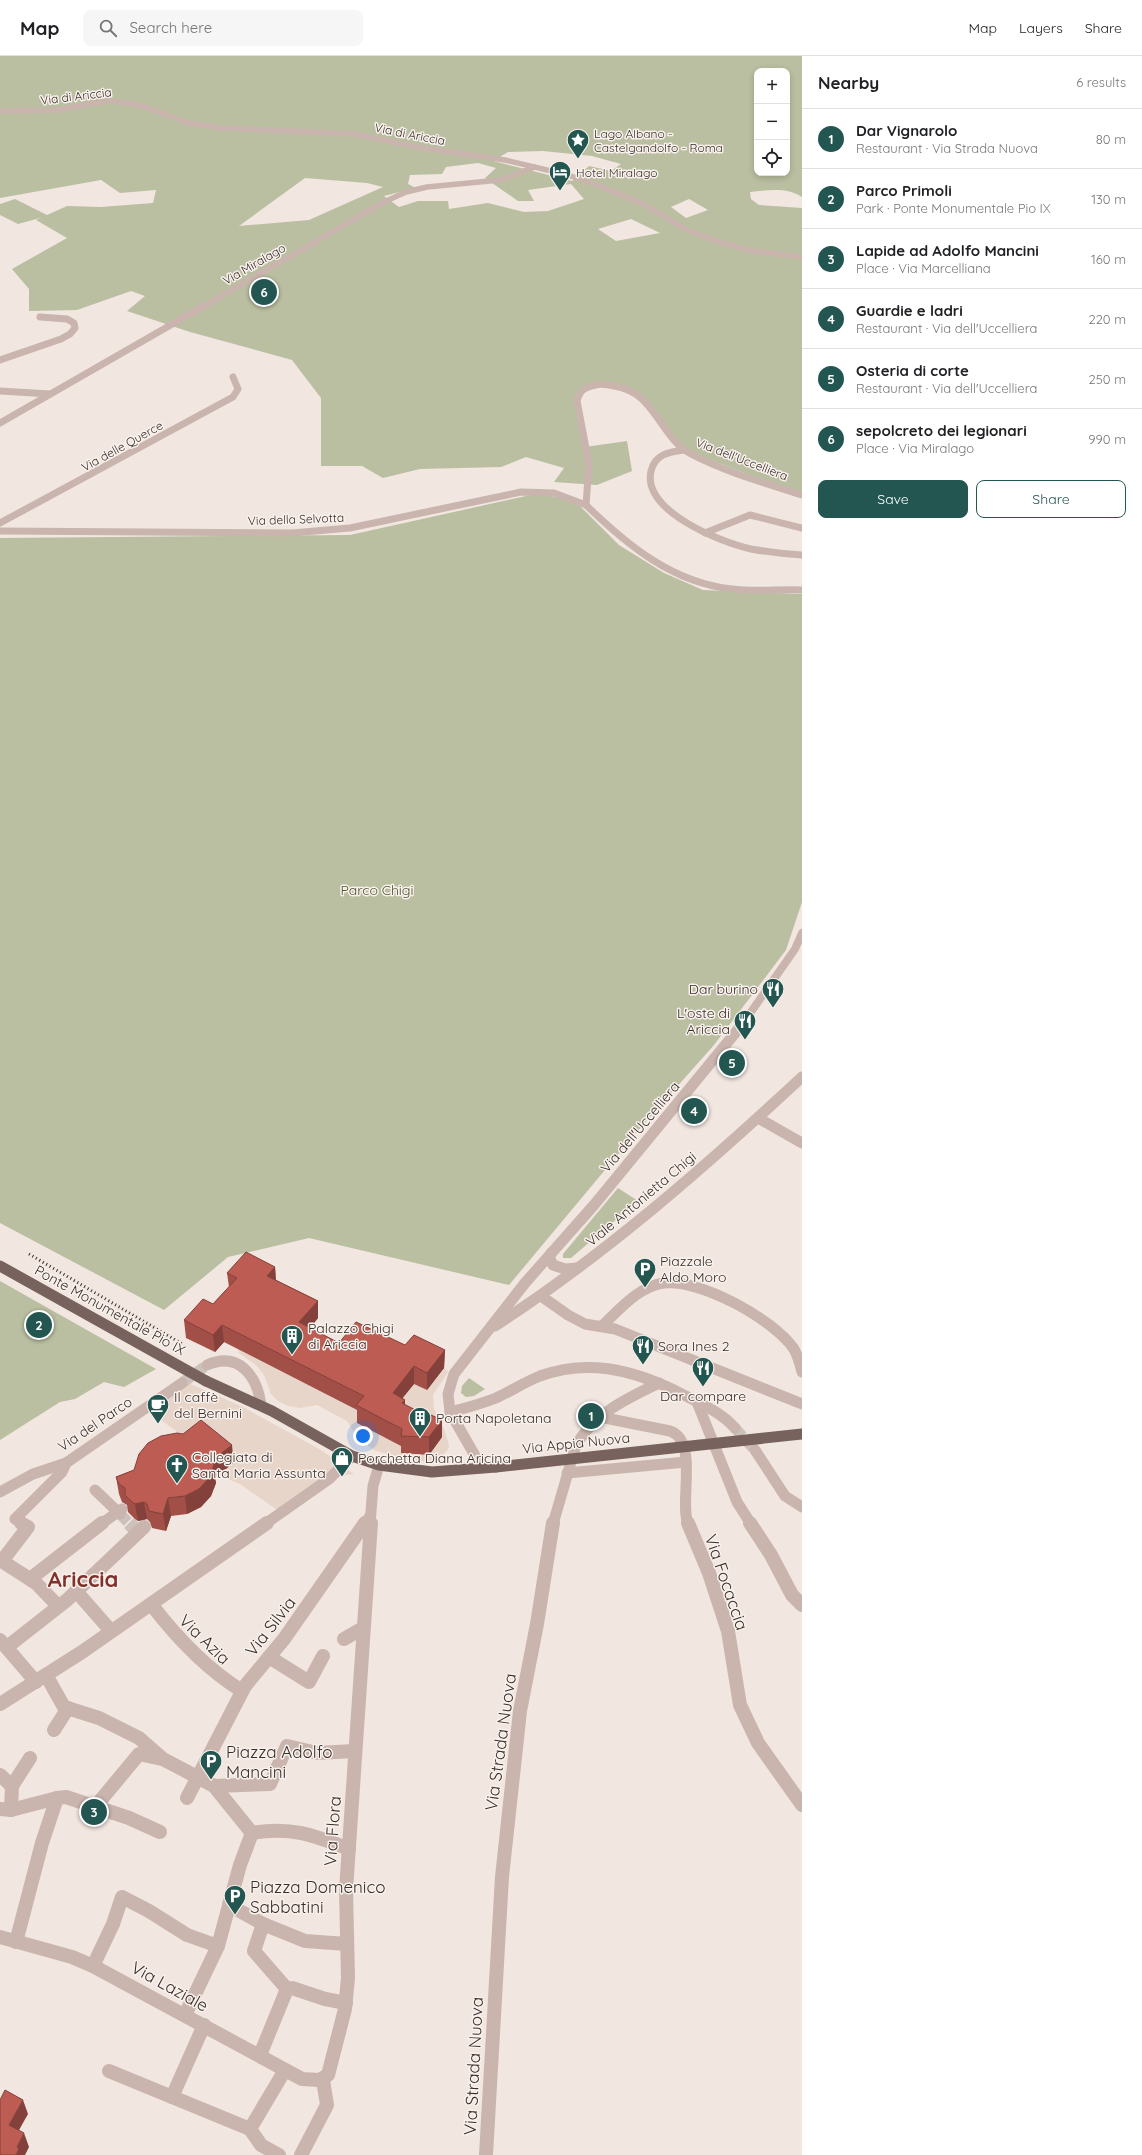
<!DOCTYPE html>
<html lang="en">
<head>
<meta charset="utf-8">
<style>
	body { margin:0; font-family:Quicksand,sans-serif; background:#f6f6f6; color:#202124 }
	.controls { position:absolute; right:12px; top:12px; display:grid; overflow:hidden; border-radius:8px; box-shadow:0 2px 6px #0003 }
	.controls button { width:36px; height:36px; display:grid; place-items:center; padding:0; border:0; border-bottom:1px solid #e0e0e0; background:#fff; color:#202124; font:20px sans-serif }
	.you { position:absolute; left:363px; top:1380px; width:14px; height:14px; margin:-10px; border:3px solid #fff; border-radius:50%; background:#1a73e8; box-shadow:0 0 0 6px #1a73e833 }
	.badge { display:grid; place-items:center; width:26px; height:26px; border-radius:50%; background:#235651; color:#fff; font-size:13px; font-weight:700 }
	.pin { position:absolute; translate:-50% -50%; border:2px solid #fff; box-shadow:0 1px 4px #0006 }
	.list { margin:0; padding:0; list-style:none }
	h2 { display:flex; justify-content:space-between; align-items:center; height:52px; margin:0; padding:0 16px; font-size:17px }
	h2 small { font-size:13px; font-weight:400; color:#757577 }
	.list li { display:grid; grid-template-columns:26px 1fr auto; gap:12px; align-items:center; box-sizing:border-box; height:60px; padding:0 16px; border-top:1px solid #e0e0e0 }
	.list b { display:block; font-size:15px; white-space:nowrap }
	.list p { margin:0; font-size:13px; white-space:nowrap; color:#757577 }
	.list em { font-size:13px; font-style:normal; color:#757577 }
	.actions { display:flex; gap:8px; padding:12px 16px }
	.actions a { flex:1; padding:9px 0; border:1px solid #235651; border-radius:8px; text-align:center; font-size:14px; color:#235651 }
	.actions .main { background:#235651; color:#fff }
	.icon { flex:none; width:22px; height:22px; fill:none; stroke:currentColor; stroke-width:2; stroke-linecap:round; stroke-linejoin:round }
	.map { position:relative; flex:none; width:802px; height:2099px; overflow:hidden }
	header { display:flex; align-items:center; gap:24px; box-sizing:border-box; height:56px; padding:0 20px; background:#fff; border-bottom:1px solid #e0e0e0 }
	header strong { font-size:19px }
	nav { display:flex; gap:22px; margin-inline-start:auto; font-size:14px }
	.search { width:280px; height:36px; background:#f6f6f6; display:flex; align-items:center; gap:10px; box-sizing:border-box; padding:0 14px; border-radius:8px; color:#757577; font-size:15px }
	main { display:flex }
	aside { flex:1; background:#fff }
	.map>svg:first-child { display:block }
	.green { fill:#babfa1; fill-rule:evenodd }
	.plaza { fill:#e8d5c9 }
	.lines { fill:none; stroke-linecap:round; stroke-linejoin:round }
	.minor-tunnel-far1 { stroke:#ccc1bc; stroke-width:11; stroke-dasharray:11 5.5; stroke-linecap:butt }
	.minor-tunnel { stroke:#ccc1bc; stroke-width:14; stroke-dasharray:14 7; stroke-linecap:butt }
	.minor-far4 { stroke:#c9b5ad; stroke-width:5.5 }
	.minor-far3 { stroke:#c9b5ad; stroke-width:7 }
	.minor-far2 { stroke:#c9b5ad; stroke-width:8 }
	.minor-far1 { stroke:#c9b5ad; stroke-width:11 }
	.minor { stroke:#c9b5ad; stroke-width:14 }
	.major { stroke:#78625d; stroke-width:11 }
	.rail { stroke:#382d2b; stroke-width:3; stroke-dasharray:1 3; stroke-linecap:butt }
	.major-bridge { stroke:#78625d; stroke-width:11 }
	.wall { fill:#a24f47 }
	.shaded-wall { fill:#84403a }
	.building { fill:#bc5c53; stroke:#84403a }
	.labels { text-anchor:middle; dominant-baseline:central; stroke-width:3; stroke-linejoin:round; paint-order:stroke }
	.far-street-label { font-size:12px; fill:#382d2b; stroke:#f9f1ec }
	.far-poi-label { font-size:12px; fill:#382d2b; stroke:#f9f1ec; text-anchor:start }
	.park-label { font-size:14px; fill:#4d5430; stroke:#f9f1ec }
	.poi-label { font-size:14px; fill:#382d2b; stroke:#f9f1ec; text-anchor:start }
	.street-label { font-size:14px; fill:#382d2b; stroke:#f9f1ec }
	.near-street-label { font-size:17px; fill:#382d2b; stroke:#f9f1ec }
	.near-poi-label { font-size:17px; fill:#382d2b; stroke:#f9f1ec; text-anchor:start }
	.near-district-label { font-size:22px; font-weight:bold; fill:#80312a; stroke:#f9f1ec }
</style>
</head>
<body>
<header>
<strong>Map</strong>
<div class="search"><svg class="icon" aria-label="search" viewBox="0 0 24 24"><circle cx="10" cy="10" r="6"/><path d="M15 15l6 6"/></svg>Search here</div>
<nav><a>Map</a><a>Layers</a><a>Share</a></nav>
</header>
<main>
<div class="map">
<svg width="802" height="2099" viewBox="0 0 802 2099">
	<rect width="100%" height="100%" fill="#f1e6e0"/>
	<g class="green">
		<path d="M0,0H802V141C788,131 767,134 750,136L751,143L759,149L802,152V439L684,394L646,344L602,328L579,338L585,391L627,385L632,415L597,429L554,426L564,412L526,401L501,411L420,413L383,422L362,410H321V342L292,304L190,276L127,255L145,240L131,235L77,254L29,255V233L12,213L67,182L36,164L40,162L18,168L0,159V148L15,143L47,159L67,150L101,151L153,147L156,134L120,137L101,124L0,142ZM757,15H787V117H757ZM543,95L592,100L621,108L611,115L589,110L572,125L493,105L508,96ZM478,107L496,112L485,122L518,145H534L528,134L571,128L584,143L548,155L524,156L488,147L449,153L448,145H418L399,151L384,140L416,132L408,128L410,119L442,118L446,111ZM305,122L367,127L383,131L309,164L239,170ZM689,143L708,154L686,162L671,151ZM631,163L660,177L616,185L598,173Z"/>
		<path d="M535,438L557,441L580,450L619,489L664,517L703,534L802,538V846L786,894L714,989L635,1078L509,1229L309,1182L228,1201L164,1254L0,1167V482L350,479Z"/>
		<path d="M618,1132L638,1145L571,1202H563V1198Z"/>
		<path d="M0,1225L156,1313L124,1331L104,1326L75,1343L60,1346L0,1384Z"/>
		<path d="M469,1322L485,1333L474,1340L466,1341L461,1337L462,1330Z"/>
	</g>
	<g class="plaza">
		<path d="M238,1293L364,1358L357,1367L388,1383L407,1385L402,1397L429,1399L393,1354L414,1328L427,1334L445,1312L448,1316L433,1339L434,1353L445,1375L449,1390L447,1395L439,1403L427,1406L399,1402L374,1394L358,1382L347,1365L317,1349L300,1352L288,1350L278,1345L271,1338L264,1319L257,1310L239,1297Z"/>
		<path d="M188,1327L241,1350L321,1394L354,1418L339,1420L286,1460L240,1428L218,1419L233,1407L194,1388L147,1354Z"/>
	</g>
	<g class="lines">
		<g class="minor-tunnel-far1">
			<path d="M182,1327L207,1309"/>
			<path d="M735,1372L755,1394"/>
			<path d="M120,1458L130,1468"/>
		</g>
		<path class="minor-tunnel" d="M129,1467L135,1473"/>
		<g class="minor-far4">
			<path d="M0,55L57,54L107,45L121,46L143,50L188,67L222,72L354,78L422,92L505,104L568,119L600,130L645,149L687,174L722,187L753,195L802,201"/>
			<path d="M201,252L384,146L406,136L427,131L500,124L535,111"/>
		</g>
		<g class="minor-far3">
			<path d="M0,304L61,283L70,278L75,272L74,267L67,263L40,261"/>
			<path d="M0,335L50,338"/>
			<path d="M0,367L202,251"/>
			<path d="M684,394C669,396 655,398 651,415C642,455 720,486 751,493C768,496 785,498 802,499"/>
			<path d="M802,439C765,427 725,416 691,398C659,381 655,335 614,330C608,329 601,327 596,329C585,331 580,334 577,345L589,408L586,449C627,489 673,527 732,533C755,536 779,533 802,534"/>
			<path d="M0,467L233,341L238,333L233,321"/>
			<path d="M0,475L292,477L350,472L521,436L554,437L586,449"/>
			<path d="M705,477L750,459L802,472"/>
		</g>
		<path class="minor-far2" d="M744,966L795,893L802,877"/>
		<g class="minor-far1">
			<path d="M758,1062L802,1087"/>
			<path d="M551,1197L549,1201L553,1209L565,1213L578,1212"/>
			<path d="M541,1240L568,1259L585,1268L615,1273L802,1348"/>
			<path d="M495,1270C606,1198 705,1111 802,1021"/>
			<path d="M602,1270C619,1254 639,1230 664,1227C701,1223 773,1263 794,1293C798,1300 800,1308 802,1316"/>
			<path d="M207,1309C239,1295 257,1320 261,1349"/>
			<path d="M697,1346L737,1446L751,1468"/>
			<path d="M450,1356C466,1352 481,1348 496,1342C511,1335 525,1326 540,1320C586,1303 630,1313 674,1334C695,1345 719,1354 735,1372"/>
			<path d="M600,1361L670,1375C699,1385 679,1446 688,1468"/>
			<path d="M755,1394L785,1440L802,1451"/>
			<path d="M482,1412L450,1356L448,1338L454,1318L525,1227L594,1149L745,965"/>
			<path d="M567,1417L686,1406"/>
			<path d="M95,1434L120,1458"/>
			<path d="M0,1436L33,1418L66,1407L182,1327"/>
			<path d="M23,1468L15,1463L62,1416L66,1407"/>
			<path d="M101,1468L122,1453"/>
			<path d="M265,1468L329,1423L352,1400"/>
			<path d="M365,1468L370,1460"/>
			<path d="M370,1468L373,1430L379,1409"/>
			<path d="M553,1468L576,1389C595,1357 626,1343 659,1327"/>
		</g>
		<g class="minor">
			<path d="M688,1467L709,1517L728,1575L740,1649L758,1687L802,1749"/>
			<path d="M750,1467L771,1499L792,1539L802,1549"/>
			<path d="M0,1504L36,1527L58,1550"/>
			<path d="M2,1505L28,1471L21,1467"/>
			<path d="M30,1523L102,1467"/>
			<path d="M76,1535L111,1575"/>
			<path d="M151,1548C177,1582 205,1612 242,1635"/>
			<path d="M344,1583L363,1572"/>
			<path d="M0,1584L36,1626"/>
			<path d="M7,1591L67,1544L144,1471"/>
			<path d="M269,1601L309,1626L323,1600"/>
			<path d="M46,1619L64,1651L99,1662L139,1682L163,1703L214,1730L252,1777L240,1809L218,1890L185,1959"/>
			<path d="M0,1648L82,1596L267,1467"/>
			<path d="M54,1674L68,1652"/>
			<path d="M0,1719L12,1730L11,1754"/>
			<path d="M12,1730L30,1702"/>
			<path d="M214,1730L270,1728L287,1690L317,1697L355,1695"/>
			<path d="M187,1742L245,1630L284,1583L365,1467"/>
			<path d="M95,1751L139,1698L162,1703"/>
			<path d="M0,1753L11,1754L57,1742"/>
			<path d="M252,1777C290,1770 314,1779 349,1793"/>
			<path d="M229,1849L263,1868L254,1895L287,1933"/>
			<path d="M263,1868L305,1885L347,1888"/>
			<path d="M0,1881L72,1901L93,1910L302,2023L319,2024L328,2019L345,1953L348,1922L346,1834L371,1467"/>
			<path d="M16,1886L42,1787L57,1742L66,1741L129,1762L160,1776"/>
			<path d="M93,1910L113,1868L122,1841L149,1855L187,1879L218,1890"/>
			<path d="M260,1999L287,1933L292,1932L325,1943L346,1947"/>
			<path d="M109,2015L250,2073L285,2014"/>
			<path d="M172,2041L204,1969"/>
			<path d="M250,2073L261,2089L279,2099"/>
			<path d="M301,2099L327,2049L323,2024"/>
			<path d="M486,2099L502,1821L520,1655L537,1568L553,1467"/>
		</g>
		<path class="major" d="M206,1325L272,1355L352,1400L379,1409L432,1416L496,1411"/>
		<path class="rail" d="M29,1198L184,1289"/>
		<g class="major-bridge">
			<path d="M0,1210L206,1325"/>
			<path d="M496,1411L802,1378"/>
		</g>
	</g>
	<g class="wall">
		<path d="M275,1211L276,1224L318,1245V1262L310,1272L339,1287L405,1289L445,1294L444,1312L427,1334L414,1328L402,1342L405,1344V1349L442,1381L429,1399L401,1397V1390L357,1367V1354L224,1286L215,1296L186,1282L184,1264L213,1248L229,1231L227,1217Z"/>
		<path d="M232,1389L233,1407L215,1422L216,1427L211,1440L201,1451L187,1458L171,1460L166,1475L152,1472L150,1466L147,1463L138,1465L135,1463L128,1456L127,1449L122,1446L119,1438L116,1421L134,1414Z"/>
	</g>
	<g class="shaded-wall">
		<path d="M275,1211L276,1228L267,1220Z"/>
		<path d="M318,1245V1262L300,1284L299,1266Z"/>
		<path d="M222,1269L224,1286L215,1296L213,1279Z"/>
		<path d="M445,1294L444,1312L427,1334V1317Z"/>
		<path d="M414,1310V1328L393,1354V1337Z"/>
		<path d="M405,1344V1361L402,1347Z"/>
		<path d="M442,1364V1381L429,1399V1381Z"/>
		<path d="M232,1389L233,1407L215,1422L216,1427L211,1440L201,1451L187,1458L185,1440L213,1404Z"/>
		<path d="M168,1442L171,1460L166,1475L163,1458Z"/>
		<path d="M144,1446L147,1463L138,1465L135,1448Z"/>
		<path d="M23,2044L28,2058L14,2083L9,2069Z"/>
		<path d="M24,2077L29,2091L25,2099H16L17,2091Z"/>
	</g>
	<g class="building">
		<path d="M246,1196L275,1211L267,1220L318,1245L299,1266L339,1287L356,1266L405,1289L414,1279L445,1294L427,1317L414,1310L393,1337L405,1344L402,1347L429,1361L431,1359L442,1364L429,1381L401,1380L402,1373L356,1349L364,1340L222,1269L213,1279L184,1264L203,1243L213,1248L237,1222L227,1217Z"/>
		<path d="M201,1364L232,1389L213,1404L214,1409L209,1422L199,1433L185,1440L168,1442L163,1458L149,1455L147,1448L144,1446L135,1448L132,1446L125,1439V1432L119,1428L116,1421L134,1414L139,1398L148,1387L161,1380L177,1377L183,1378Z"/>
		<path d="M5,2034L23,2044L9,2069L24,2077L17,2091L19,2093L16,2099H0V2044Z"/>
	</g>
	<defs>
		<g id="sight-pin" transform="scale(1.15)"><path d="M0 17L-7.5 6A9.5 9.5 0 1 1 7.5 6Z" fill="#235651" stroke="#f9f1ec"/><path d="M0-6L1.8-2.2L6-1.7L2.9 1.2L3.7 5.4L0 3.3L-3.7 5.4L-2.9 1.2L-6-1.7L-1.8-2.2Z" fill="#fff"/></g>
		<g id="hotel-pin" transform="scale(1.15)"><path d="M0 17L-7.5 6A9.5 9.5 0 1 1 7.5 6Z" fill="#235651" stroke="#f9f1ec"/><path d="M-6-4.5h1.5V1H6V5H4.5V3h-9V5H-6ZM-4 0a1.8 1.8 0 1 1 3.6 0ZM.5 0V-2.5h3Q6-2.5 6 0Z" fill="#fff"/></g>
		<g id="restaurant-pin" transform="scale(1.15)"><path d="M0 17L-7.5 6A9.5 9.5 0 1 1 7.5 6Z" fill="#235651" stroke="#f9f1ec"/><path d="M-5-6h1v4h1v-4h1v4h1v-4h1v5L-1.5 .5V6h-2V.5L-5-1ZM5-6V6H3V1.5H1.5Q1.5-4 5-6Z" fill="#fff"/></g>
		<g id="parking-pin" transform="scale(1.15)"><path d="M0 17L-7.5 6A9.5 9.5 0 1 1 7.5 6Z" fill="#235651" stroke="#f9f1ec"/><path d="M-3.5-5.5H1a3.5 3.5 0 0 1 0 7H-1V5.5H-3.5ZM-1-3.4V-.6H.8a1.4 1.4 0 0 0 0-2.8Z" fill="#fff"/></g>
		<g id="building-pin" transform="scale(1.15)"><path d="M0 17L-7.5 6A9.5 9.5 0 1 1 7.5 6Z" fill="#235651" stroke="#f9f1ec"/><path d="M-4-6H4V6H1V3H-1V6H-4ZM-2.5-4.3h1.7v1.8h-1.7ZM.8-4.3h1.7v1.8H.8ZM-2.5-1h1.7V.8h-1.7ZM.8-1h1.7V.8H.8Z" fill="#fff"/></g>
		<g id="cafe-pin" transform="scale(1.15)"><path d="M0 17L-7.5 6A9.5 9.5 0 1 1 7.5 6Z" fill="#235651" stroke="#f9f1ec"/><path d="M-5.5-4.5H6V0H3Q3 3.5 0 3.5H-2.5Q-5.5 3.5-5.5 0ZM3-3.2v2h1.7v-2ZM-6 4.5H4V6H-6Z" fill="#fff"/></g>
		<g id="shop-pin" transform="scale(1.15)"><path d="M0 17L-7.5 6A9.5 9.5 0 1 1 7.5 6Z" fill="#235651" stroke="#f9f1ec"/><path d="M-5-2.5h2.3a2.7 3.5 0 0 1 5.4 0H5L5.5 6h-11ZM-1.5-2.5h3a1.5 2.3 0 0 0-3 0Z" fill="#fff"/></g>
		<g id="church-pin" transform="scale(1.15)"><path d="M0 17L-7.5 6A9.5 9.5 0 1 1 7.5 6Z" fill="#235651" stroke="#f9f1ec"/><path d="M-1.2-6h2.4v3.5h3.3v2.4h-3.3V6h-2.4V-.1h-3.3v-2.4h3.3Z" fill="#fff"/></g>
	</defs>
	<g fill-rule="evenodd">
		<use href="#sight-pin" x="578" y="84"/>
		<use href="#hotel-pin" x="560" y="116"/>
		<use href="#restaurant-pin" x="773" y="933"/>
		<use href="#restaurant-pin" x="745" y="965"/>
		<use href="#parking-pin" x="645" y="1213"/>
		<use href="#building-pin" x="292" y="1280"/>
		<use href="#restaurant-pin" x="643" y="1290"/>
		<use href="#restaurant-pin" x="703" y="1312"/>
		<use href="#cafe-pin" x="158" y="1349"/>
		<use href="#building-pin" x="420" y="1362"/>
		<use href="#shop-pin" x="342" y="1402"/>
		<use href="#church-pin" x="177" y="1409"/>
		<use href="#parking-pin" x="211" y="1705"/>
		<use href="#parking-pin" x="235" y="1840"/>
	</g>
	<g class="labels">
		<g class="far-street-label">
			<text transform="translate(76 40) rotate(-7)">Via di Ariccia</text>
			<text transform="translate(410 78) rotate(11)">Via di Ariccia</text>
			<text transform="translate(254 208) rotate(-30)">Via Miralago</text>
			<text transform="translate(122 390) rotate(-29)">Via delle Querce</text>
			<text transform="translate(742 403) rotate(21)">Via dell'Uccelliera</text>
			<text transform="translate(296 463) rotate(-2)">Via della Selvotta</text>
		</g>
		<g class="far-poi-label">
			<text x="594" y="77">Lago Albano -<tspan x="594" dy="14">Castelgandolfo - Roma</tspan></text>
			<text x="576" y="116">Hotel Miralago</text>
		</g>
		<g class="park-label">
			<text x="377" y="834">Parco Chigi</text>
		</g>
		<g class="poi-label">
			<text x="758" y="933" text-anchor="end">Dar burino</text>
			<text x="730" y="957" text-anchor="end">L'oste di<tspan x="730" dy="16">Ariccia</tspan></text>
			<text x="660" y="1205">Piazzale<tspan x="660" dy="16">Aldo Moro</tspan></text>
			<text x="308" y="1272">Palazzo Chigi<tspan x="308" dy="16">di Ariccia</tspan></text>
			<text x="658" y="1290">Sora Ines 2</text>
			<text x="703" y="1340" text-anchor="middle">Dar compare</text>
			<text x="174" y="1341">Il caffè<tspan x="174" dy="16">del Bernini</tspan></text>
			<text x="436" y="1362">Porta Napoletana</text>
			<text x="192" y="1401">Collegiata di<tspan x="192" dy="16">Santa Maria Assunta</tspan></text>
			<text x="358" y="1402">Porchetta Diana Aricina</text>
		</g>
		<g class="street-label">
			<text transform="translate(640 1071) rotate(-50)">Via dell'Uccelliera</text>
			<text transform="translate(641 1143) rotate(-40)">Viale Antonietta Chigi</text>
			<text transform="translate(110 1254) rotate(29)">Ponte Monumentale Pio IX</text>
			<text transform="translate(95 1368) rotate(-34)">Via del Parco</text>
			<text transform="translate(576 1387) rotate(-6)">Via Appia Nuova</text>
		</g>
		<g class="near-street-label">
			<text transform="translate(727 1526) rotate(71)">Via Focaccia</text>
			<text transform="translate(270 1570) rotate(-52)">Via Silvia</text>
			<text transform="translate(205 1583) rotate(44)">Via Azia</text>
			<text transform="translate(500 1686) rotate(-82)">Via Strada Nuova</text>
			<text transform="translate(332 1775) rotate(-86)">Via Flora</text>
			<text transform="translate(170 1930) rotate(29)">Via Laziale</text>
			<text transform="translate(473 2010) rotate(-87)">Via Strada Nuova</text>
		</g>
		<g class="near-poi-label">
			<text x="226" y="1695">Piazza Adolfo<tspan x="226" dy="20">Mancini</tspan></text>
			<text x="250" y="1830">Piazza Domenico<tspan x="250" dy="20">Sabbatini</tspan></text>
		</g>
		<g class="near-district-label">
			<text x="83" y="1523">Ariccia</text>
		</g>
	</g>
</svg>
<div class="controls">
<button>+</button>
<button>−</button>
<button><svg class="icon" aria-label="locate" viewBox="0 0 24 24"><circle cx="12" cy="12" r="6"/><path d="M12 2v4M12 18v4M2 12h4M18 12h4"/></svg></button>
</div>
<div class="you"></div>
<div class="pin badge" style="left:591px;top:1360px">1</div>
<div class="pin badge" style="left:39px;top:1269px">2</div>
<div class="pin badge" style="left:94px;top:1756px">3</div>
<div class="pin badge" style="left:694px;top:1055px">4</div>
<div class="pin badge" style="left:732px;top:1007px">5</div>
<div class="pin badge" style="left:264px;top:236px">6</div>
</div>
<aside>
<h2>Nearby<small>6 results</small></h2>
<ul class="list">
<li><span class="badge">1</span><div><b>Dar Vignarolo</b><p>Restaurant · Via Strada Nuova</p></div><em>80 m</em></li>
<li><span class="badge">2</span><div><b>Parco Primoli</b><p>Park · Ponte Monumentale Pio IX</p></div><em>130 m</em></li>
<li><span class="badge">3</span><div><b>Lapide ad Adolfo Mancini</b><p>Place · Via Marcelliana</p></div><em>160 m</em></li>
<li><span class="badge">4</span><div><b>Guardie e ladri</b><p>Restaurant · Via dell'Uccelliera</p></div><em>220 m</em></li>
<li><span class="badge">5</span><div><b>Osteria di corte</b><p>Restaurant · Via dell'Uccelliera</p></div><em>250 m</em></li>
<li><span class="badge">6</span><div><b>sepolcreto dei legionari</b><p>Place · Via Miralago</p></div><em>990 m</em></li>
</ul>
<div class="actions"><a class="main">Save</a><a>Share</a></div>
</aside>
</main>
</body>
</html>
